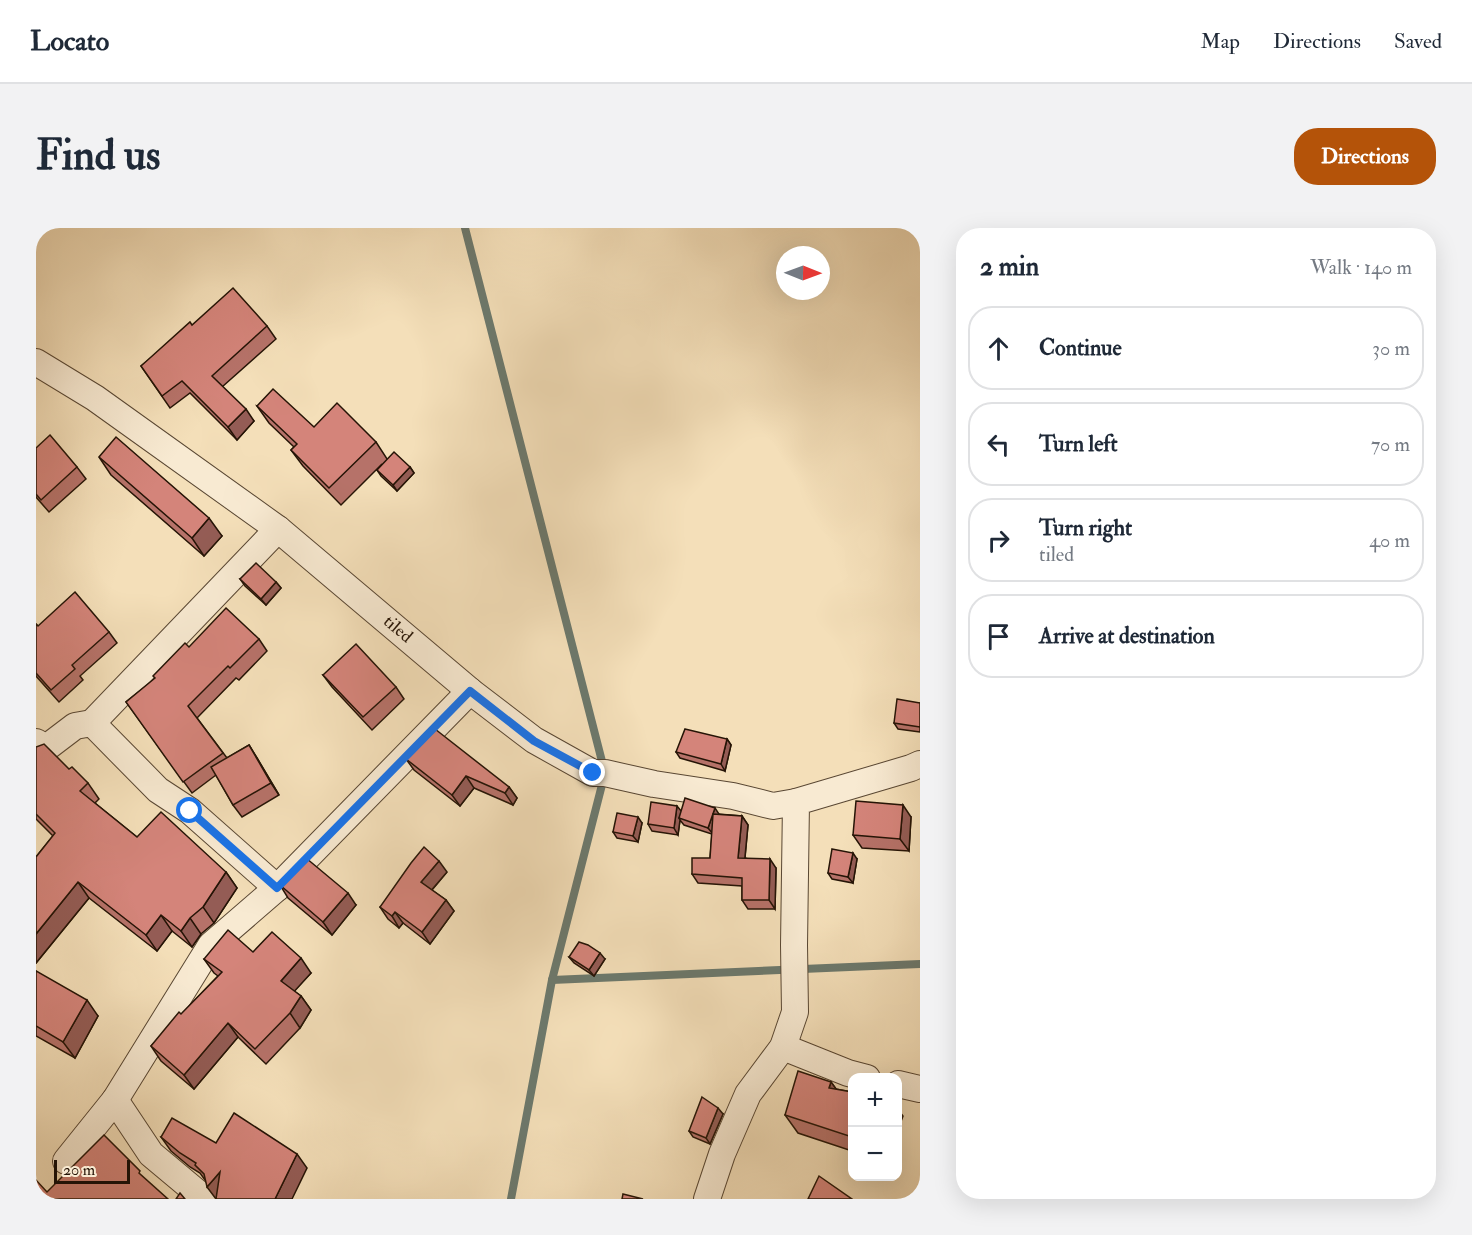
<!DOCTYPE html>
<html lang="en">
<head>
<meta charset="utf-8">
<style>
	body { margin:0; font-family:"IM FELL Double Pica",serif; background:#f2f2f3; color:#1f2937 }
	.controls { position:absolute; right:18px; bottom:18px; display:grid; overflow:hidden; border-radius:12px; box-shadow:0 6px 24px #0002 }
	.controls button { width:54px; height:54px; display:grid; place-items:center; padding:0; border:0; border-bottom:2px solid #e0e1e3; background:#fff; color:#1f2937; font:30px sans-serif }
	.compass { position:absolute; left:740px; top:18px; width:54px; height:54px; border-radius:50%; background:#fff; box-shadow:0 6px 24px #0002; rotate:91deg }
	.scale { position:absolute; left:18px; bottom:15px; width:76px; box-sizing:border-box; padding-left:6px; border:3px solid #251406; border-top:0; font-size:16px; line-height:21px; white-space:nowrap; color:#251406; -webkit-text-stroke:4px #f8ead2; paint-order:stroke }
	.stop { position:absolute; width:18px; height:18px; margin:-14px; border:4px solid #1a73e8; border-radius:50%; background:#fff }
	.stop.end { background:#1a73e8; border-color:#fff; box-shadow:0 2px 6px #0008 }
	.list { margin:0; padding:0; list-style:none }
	h2 { display:flex; justify-content:space-between; align-items:center; height:78px; margin:0; padding:0 24px; font-size:26px }
	h2 small { font-size:20px; font-weight:400; color:#747a83 }
	.list li { display:grid; grid-template-columns:39px 1fr auto; gap:18px; align-items:center; box-sizing:border-box; height:84px; margin:0 12px 12px; padding:0 12px; border:2px solid #e0e1e3; border-radius:24px }
	.list b { display:block; font-size:22px; white-space:nowrap }
	.list p { margin:0; font-size:20px; white-space:nowrap; color:#747a83 }
	.list em { font-size:20px; font-style:normal; color:#747a83 }
	.icon { flex:none; width:33px; height:33px; fill:none; stroke:currentColor; stroke-width:2; stroke-linecap:round; stroke-linejoin:round }
	.map { position:relative; flex:none; width:884px; height:971px; overflow:hidden; border-radius:24px }
	header { display:flex; align-items:center; gap:36px; box-sizing:border-box; height:84px; padding:0 30px; background:#fff; border-bottom:2px solid #e0e1e3 }
	header strong { font-size:28px }
	nav { display:flex; gap:33px; margin-inline-start:auto; font-size:21px }
	.intro { display:flex; align-items:center; justify-content:space-between; box-sizing:border-box; height:144px; padding:0 36px }
	h1 { margin:0; font-size:42px }
	.button { padding:15px 27px; border-radius:24px; background:#b45309; color:#fff; font-size:21px; font-weight:700 }
	main { display:flex; gap:36px; padding:0 36px }
	aside { flex:1; background:#fff; border-radius:24px; box-shadow:0 6px 24px #0002 }
	.map>svg:first-child { display:block }
	.lines { fill:none; stroke-linecap:round; stroke-linejoin:round }
	.stream { stroke:#6c796d; stroke-width:8 }
	.street-casing { stroke:#594733; stroke-width:28 }
	.street { stroke:#f8ead2; stroke-width:26 }
	.wall { fill:#b67269; stroke:#251406; stroke-width:1.5 }
	.shaded-wall { fill:#945c55; stroke:#251406; stroke-width:1.5 }
	.building { fill:#d4847a; stroke:#251406; stroke-width:1.5 }
	.route { stroke:#1a73e8; stroke-width:8 }
	.labels { text-anchor:middle; dominant-baseline:central; stroke-width:5; stroke-linejoin:round; paint-order:stroke }
	.street-label { font-size:18px; fill:#251406; stroke:#f8ead2 }
</style>
</head>
<body>
<header>
<strong>Locato</strong>
<nav><a>Map</a><a>Directions</a><a>Saved</a></nav>
</header>
<div class="intro"><h1>Find us</h1><a class="button">Directions</a></div>
<main>
<div class="map">
<svg width="884" height="971" viewBox="0 0 884 971">
	<rect width="100%" height="100%" fill="#f4dfb9"/>
	<filter id="stains"><feTurbulence type="fractalNoise" baseFrequency=".00333" numOctaves="4"/><feColorMatrix values="0 0 0 0 .2 0 0 0 0 .09 0 0 0 0 .02 0 0 0 .5 -.17"/></filter>
	<radialGradient id="worn" r=".72"><stop offset=".6" stop-color="#630" stop-opacity="0"/><stop offset="1" stop-color="#630" stop-opacity=".3"/></radialGradient>
	<g class="lines">
		<g class="stream">
			<path d="M429,0L569,545L516,752L475,971"/>
			<path d="M516,752L884,736"/>
		</g>
		<g class="street-casing">
			<g id="street">
				<path d="M0,134L59,170L242,301L434,463L498,512L557,545H569L618,556L697,568L737,578L760,574"/>
				<path d="M56,495L242,301"/>
				<path d="M0,514L10,520L39,498L56,495L122,562L154,583L241,660"/>
				<path d="M747,819L812,845L831,850"/>
				<path d="M862,856L884,861"/>
				<path d="M79,872L115,926L164,967L166,971"/>
				<path d="M30,933L79,872L175,717L241,660L434,463"/>
				<path d="M671,971L686,926L712,866L747,819L759,784L758,717L760,574L875,540L884,536"/>
			</g>
		</g>
		<use href="#street" class="street"/>
	</g>
	<g class="wall">
		<path d="M156,97L231,98L240,111L186,159L218,193L201,212L154,165L134,180L105,138Z"/>
		<path d="M221,178L278,199L340,214L351,231L374,239L378,245L361,263L345,248L341,242L346,236L305,277L267,238L255,222L258,219L233,195Z"/>
		<path d="M0,220L41,239L50,251L13,284L0,269Z"/>
		<path d="M63,229L186,308L168,328L75,247Z"/>
		<path d="M204,351L240,354L245,360L230,377L209,358Z"/>
		<path d="M0,396L2,398L73,404L81,415L44,448L47,452L23,474L0,448Z"/>
		<path d="M223,411L231,423L203,452L200,450L161,490L191,530L213,517L221,530L243,567L206,589L197,577L180,547L156,565L90,474L119,451L153,419Z"/>
		<path d="M287,447L360,459L368,471L336,502L296,459Z"/>
		<path d="M884,475V504L862,501L858,495Z"/>
		<path d="M691,511L695,517L689,543L644,530L640,524Z"/>
		<path d="M0,519L52,555L63,571L59,575L101,609L190,644L201,660L178,695L165,706L156,719L136,703L121,723L53,670L0,735V629L17,608L0,591Z"/>
		<path d="M370,531L473,559L481,570L477,577L438,560L424,578L378,542Z"/>
		<path d="M645,583L706,588L712,597L709,630L740,640L739,681H712L706,672V658L662,655L656,646L674,630L676,606L648,597L644,592L642,607L616,603L612,596Z"/>
		<path d="M875,589L873,623L826,620L817,607Z"/>
		<path d="M606,595L602,614L581,610L577,604Z"/>
		<path d="M821,631L817,655L796,651L792,645Z"/>
		<path d="M411,644L396,662L410,672L418,683L394,716L367,695L363,700L352,691L344,679Z"/>
		<path d="M244,657L320,677L296,707L252,670Z"/>
		<path d="M217,724L275,745L258,763L265,768L275,782L264,800L230,836L202,809L158,861L125,833L115,818L182,748L178,745L168,731Z"/>
		<path d="M533,729L569,731L558,748L538,735Z"/>
		<path d="M0,743L62,788L39,830L0,808Z"/>
		<path d="M795,854L800,861L816,864V923L762,905L749,887Z"/>
		<path d="M687,886L674,916L657,909L653,903Z"/>
		<path d="M125,909L180,915L271,940L169,952L164,945L154,939L135,923Z"/>
	</g>
	<g class="shaded-wall">
		<path d="M210,181L218,193L201,212L192,199Z"/>
		<path d="M374,239L378,245L361,263L357,257Z"/>
		<path d="M173,290L186,308L168,328L156,310Z"/>
		<path d="M240,354L245,360L230,377L225,371Z"/>
		<path d="M691,511L695,517L689,543L685,536Z"/>
		<path d="M213,517L221,530L243,567L235,555Z"/>
		<path d="M430,548L438,560L424,578L416,567Z"/>
		<path d="M473,559L481,570L477,577L469,565Z"/>
		<path d="M867,577L875,589L873,623L864,611Z"/>
		<path d="M641,578L646,584L643,590L644,592L642,607L638,600Z"/>
		<path d="M679,580L683,586L677,606L672,600Z"/>
		<path d="M706,588L712,597L708,639L702,630Z"/>
		<path d="M602,589L606,595L602,614L597,608Z"/>
		<path d="M817,625L821,631L817,655L812,649Z"/>
		<path d="M734,631L740,640L739,681L733,672Z"/>
		<path d="M403,633L411,644L393,665L385,654Z"/>
		<path d="M190,644L201,660L178,695L167,679Z"/>
		<path d="M42,654L53,670L0,735V706Z"/>
		<path d="M312,665L320,677L296,707L287,694Z"/>
		<path d="M410,672L418,683L394,716L386,704Z"/>
		<path d="M359,684L367,695L363,700L356,688Z"/>
		<path d="M125,687L136,703L121,723L110,707Z"/>
		<path d="M154,690L165,706L156,719L145,703Z"/>
		<path d="M564,725L569,731L558,748L553,742Z"/>
		<path d="M265,730L275,745L255,767L245,753Z"/>
		<path d="M265,768L275,782L264,800L254,785Z"/>
		<path d="M51,772L62,788L39,830L27,814Z"/>
		<path d="M192,795L202,809L158,861L148,847Z"/>
		<path d="M795,854L808,872L793,860Z"/>
		<path d="M682,880L687,886L674,916L670,910Z"/>
		<path d="M861,880L867,888L861,904Z"/>
		<path d="M261,926L271,940L256,971H239Z"/>
		<path d="M184,944L182,971H180L171,959Z"/>
	</g>
	<g class="building">
		<path d="M197,60L231,98L176,148L210,181L192,199L146,153L126,168L105,138L154,94L156,97Z"/>
		<path d="M237,161L278,199L301,175L340,214L293,260L255,222L261,216L221,178Z"/>
		<path d="M14,207L41,239L5,272L0,266V220Z"/>
		<path d="M80,209L173,290L156,310L63,229Z"/>
		<path d="M358,224L374,239L357,257L341,242Z"/>
		<path d="M220,335L240,354L225,371L204,351Z"/>
		<path d="M39,364L73,404L36,437L39,441L15,462L0,445V396L2,398Z"/>
		<path d="M190,380L223,411L194,440L192,438L152,478L187,525L147,554L90,474L119,450L117,448L149,415L153,419Z"/>
		<path d="M320,416L360,459L327,489L287,447Z"/>
		<path d="M861,471L884,475V499L858,495Z"/>
		<path d="M399,501L473,559L469,565L430,548L416,567L370,531Z"/>
		<path d="M649,501L691,511L685,536L640,524Z"/>
		<path d="M8,516L33,541L36,539L52,555L44,563L101,609L125,584L190,644L167,679L154,690L145,703L125,687L110,707L42,654L0,706V629L19,605L0,586V519Z"/>
		<path d="M213,517L235,555L197,577L175,539Z"/>
		<path d="M649,570L679,580L672,600L643,590Z"/>
		<path d="M820,573L867,577L864,611L817,607Z"/>
		<path d="M615,574L641,578L638,600L612,596Z"/>
		<path d="M581,585L602,589L597,608L577,604Z"/>
		<path d="M677,586L706,588L702,630L734,631L733,672H706V650L656,646V630H674Z"/>
		<path d="M388,619L403,633L385,654L410,672L386,704L359,684L356,688L344,679L375,635Z"/>
		<path d="M796,621L817,625L812,649L792,645Z"/>
		<path d="M270,630L312,665L287,694L244,657Z"/>
		<path d="M192,702L217,724L236,704L265,730L245,753L265,768L254,785L219,821L192,795L148,847L115,818L143,784L145,786L186,744L168,731Z"/>
		<path d="M543,714L552,717L564,725L553,742L533,729Z"/>
		<path d="M0,743L51,772L27,814L0,798Z"/>
		<path d="M762,843L795,854L793,860L816,864V909L749,887Z"/>
		<path d="M666,869L682,880L670,910L653,903Z"/>
		<path d="M198,885L261,926L239,971H180L184,944L171,959L168,946L159,937L160,935L144,925L125,909L136,890L180,915Z"/>
		<path d="M68,907L104,943L103,945L132,971H0V952L11,964Z"/>
		<path d="M783,948L816,971H772Z"/>
		<path d="M144,965L149,971H140Z"/>
		<path d="M587,966L607,971H586Z"/>
	</g>
	<g class="lines">
		<path class="route" d="M154,583L241,660L434,463L498,513L557,545"/>
	</g>
	<g class="labels">
		<g class="street-label">
			<text transform="translate(362 401) rotate(40)">tiled</text>
		</g>
	</g>
	<rect width="100%" height="100%" filter="url(#stains)"/>
	<rect width="100%" height="100%" fill="url(#worn)"/>
</svg>
<div class="controls">
<button>+</button>
<button>−</button>
</div>
<svg class="compass" viewBox="-18 -18 36 36"><path d="M0-13l5 13h-10z" fill="#e53935"/><path d="M0 13l5-13h-10z" fill="#747a83"/></svg>
<div class="scale">20 m</div>
<div class="stop" style="left:154px;top:583px"></div>
<div class="stop end" style="left:557px;top:545px"></div>
</div>
<aside>
<h2>2 min<small>Walk · 140 m</small></h2>
<ul class="list">
<li><svg class="icon" aria-label="ahead" viewBox="0 0 24 24"><path d="M12 20V5M6 11l6-6 6 6"/></svg><div><b>Continue</b></div><em>30 m</em></li>
<li><svg class="icon" aria-label="left" viewBox="0 0 24 24"><path d="M17 20v-9H6M10 6l-5 5 5 5"/></svg><div><b>Turn left</b></div><em>70 m</em></li>
<li><svg class="icon" aria-label="right" viewBox="0 0 24 24"><path d="M7 20v-9h11M14 6l5 5-5 5"/></svg><div><b>Turn right</b><p>tiled</p></div><em>40 m</em></li>
<li><svg class="icon" aria-label="arrive" viewBox="0 0 24 24"><path d="M6 21V4h12l-3 4 3 4H6"/></svg><div><b>Arrive at destination</b></div></li>
</ul>
</aside>
</main>
</body>
</html>
